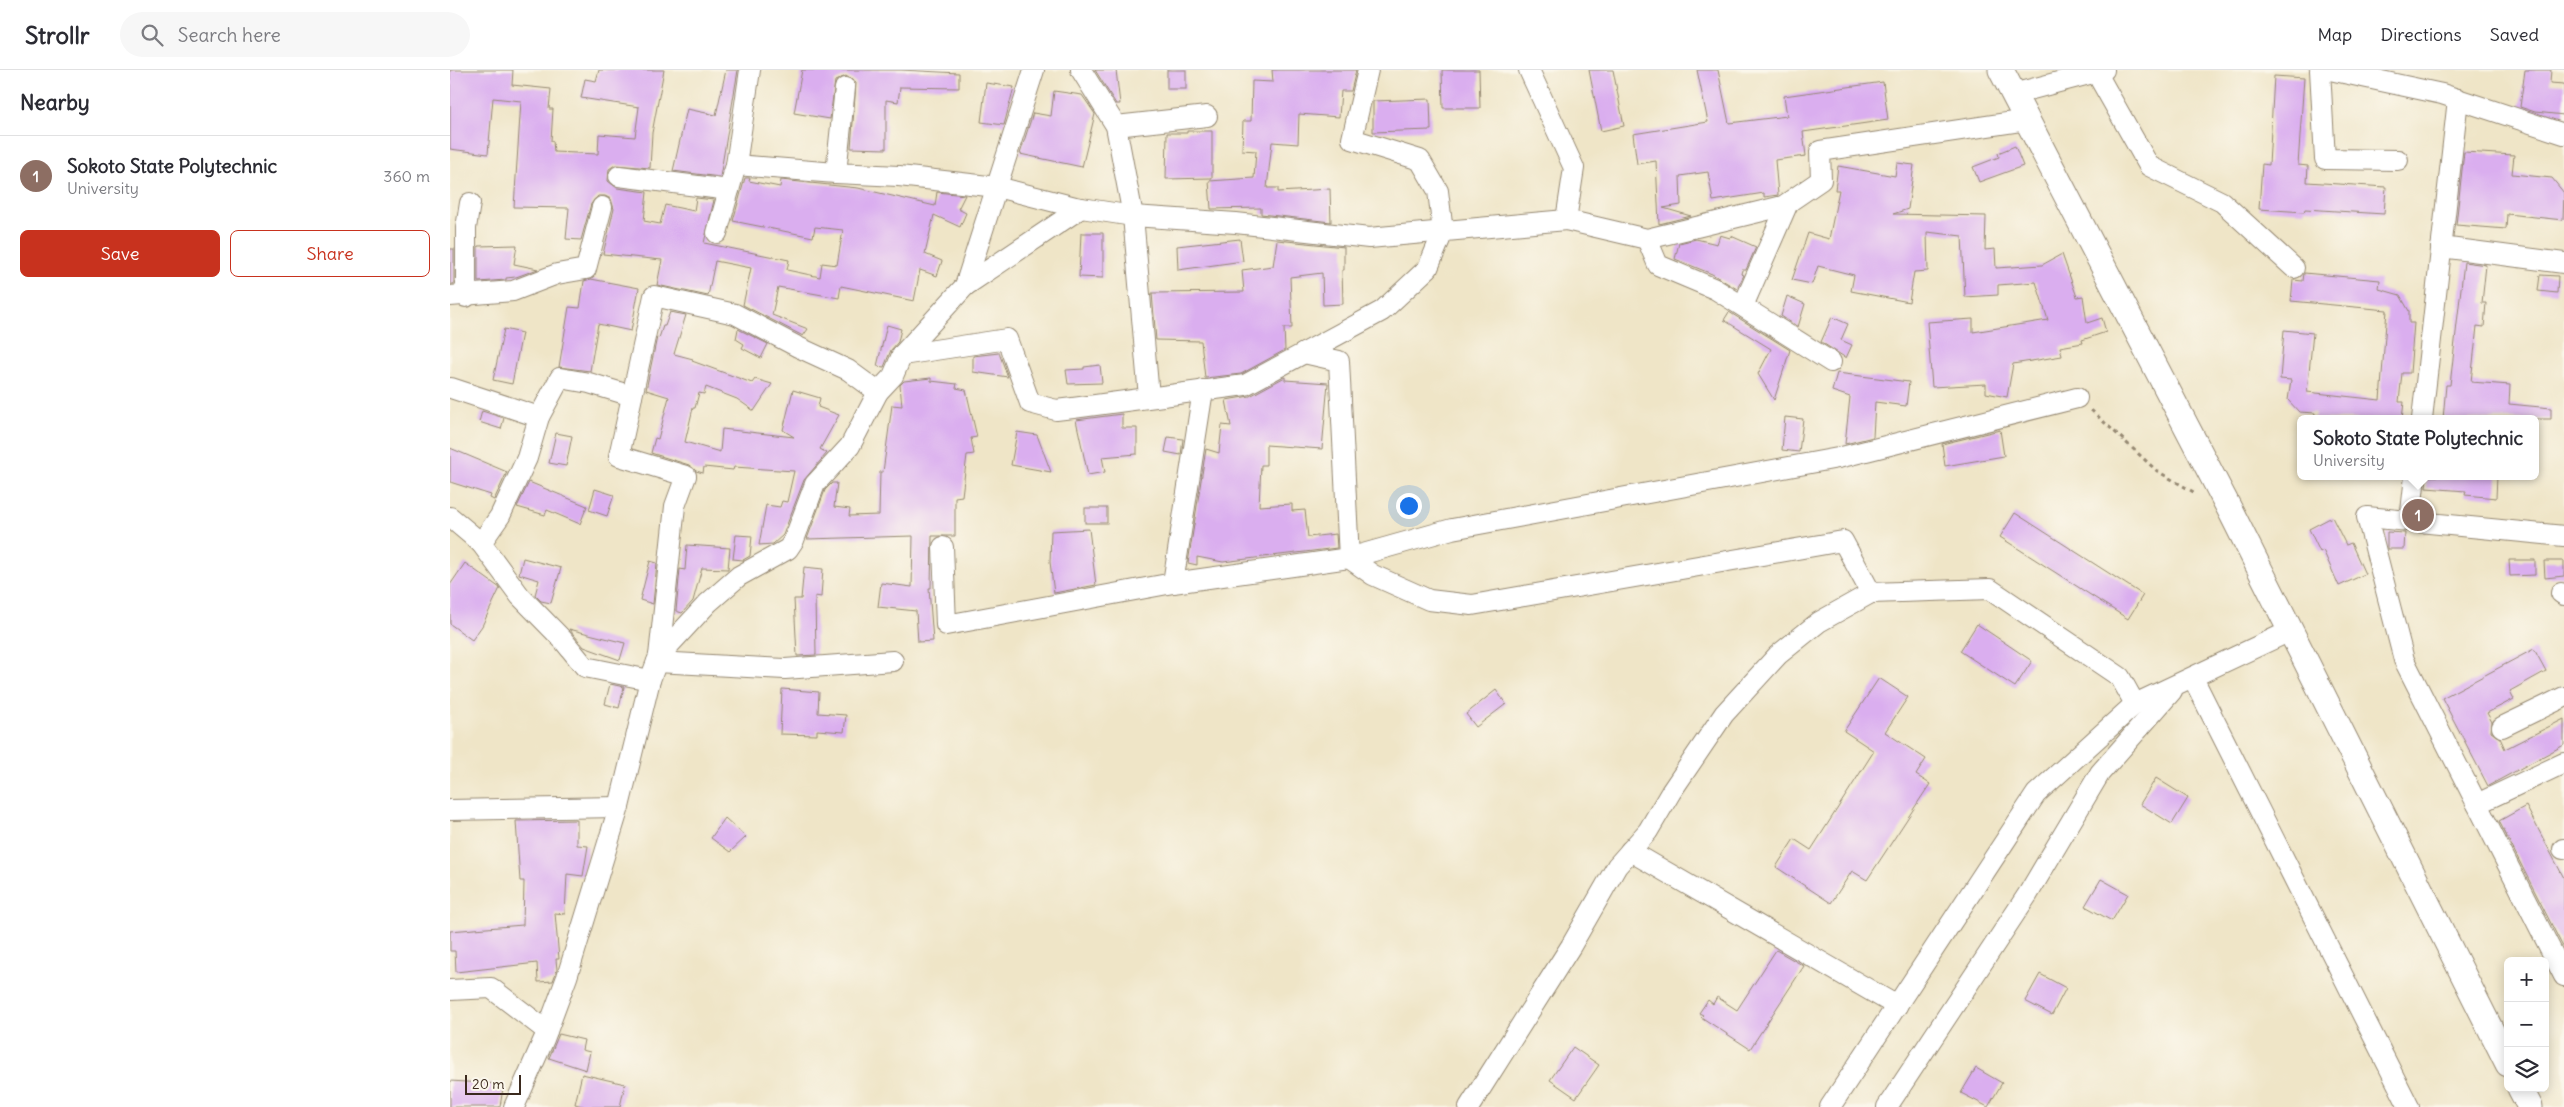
<!DOCTYPE html>
<html lang="en">
<head>
<meta charset="utf-8">
<style>
	body { margin:0; font-family:Delius,sans-serif; background:#f7f7f7; color:#2b2b33 }
	.controls { position:absolute; right:15px; bottom:15px; display:grid; overflow:hidden; border-radius:8px; box-shadow:0 2px 12px #0003 }
	.controls button { width:45px; height:45px; display:grid; place-items:center; padding:0; border:0; border-bottom:1px solid #e1e1e2; background:#fff; color:#2b2b33; font:25px sans-serif }
	.scale { position:absolute; left:15px; bottom:12px; width:56px; box-sizing:border-box; padding-left:5px; border:2px solid #3b2a1e; border-top:0; font-size:14px; line-height:18px; white-space:nowrap; color:#3b2a1e; -webkit-text-stroke:4px #fbf7ec; paint-order:stroke }
	.you { position:absolute; left:958px; top:435px; width:18px; height:18px; margin:-12px; border:4px solid #fff; border-radius:50%; background:#1a73e8; box-shadow:0 0 0 8px #1a73e833 }
	.badge { display:grid; place-items:center; width:32px; height:32px; border-radius:50%; background:#c8321e; color:#fff; font-size:16px; font-weight:700 }
	.pin { position:absolute; translate:-50% -50%; border:2px solid #fff; box-shadow:0 1px 5px #0006 }
	.popup { position:absolute; left:1847px; top:345px; width:242px; height:65px; box-sizing:border-box; display:grid; place-content:center; border-radius:8px; background:#fff; filter:drop-shadow(0 1px 4px #0005); font-size:16px; white-space:nowrap; color:#7c7c81 }
	.popup b { font-size:19px; color:#2b2b33 }
	.popup::after { content:''; position:absolute; left:50%; top:100%; margin-left:-10px; border:10px solid transparent; border-top-color:#fff }
	.list { margin:0; padding:0; list-style:none }
	h2 { display:flex; justify-content:space-between; align-items:center; height:65px; margin:0; padding:0 20px; font-size:21px }
	h2 small { font-size:16px; font-weight:400; color:#7c7c81 }
	.list li { display:grid; grid-template-columns:32px 1fr auto; gap:15px; align-items:center; box-sizing:border-box; height:80px; padding:0 20px; border-top:1px solid #e1e1e2 }
	.list b { display:block; font-size:19px; white-space:nowrap }
	.list p { margin:0; font-size:16px; white-space:nowrap; color:#7c7c81 }
	.list em { font-size:16px; font-style:normal; color:#7c7c81 }
	.actions { display:flex; gap:10px; padding:15px 20px }
	.actions a { flex:1; padding:11px 0; border:1px solid #c8321e; border-radius:8px; text-align:center; font-size:18px; color:#c8321e }
	.actions .main { background:#c8321e; color:#fff }
	.icon { flex:none; width:28px; height:28px; fill:none; stroke:currentColor; stroke-width:2; stroke-linecap:round; stroke-linejoin:round }
	.map { position:relative; flex:none; width:2114px; height:1037px; overflow:hidden }
	header { display:flex; align-items:center; gap:30px; box-sizing:border-box; height:70px; padding:0 25px; background:#fff; border-bottom:1px solid #e1e1e2 }
	header strong { font-size:24px }
	nav { display:flex; gap:28px; margin-inline-start:auto; font-size:18px }
	.search { width:350px; height:45px; background:#f7f7f7; display:flex; align-items:center; gap:12px; box-sizing:border-box; padding:0 18px; border-radius:28px; color:#7c7c81; font-size:19px }
	main { display:flex }
	aside { flex:1; background:#fff }
	.map>svg:first-child { display:block }
	.building { fill:#daaeef }
	.lines { fill:none; stroke-linecap:round; stroke-linejoin:round }
	.minor-casing { stroke:#958872; stroke-width:22 }
	.tertiary-casing { stroke:#958872; stroke-width:27 }
	.path { stroke:#958872; stroke-width:3; stroke-dasharray:4 4; stroke-linecap:butt }
	.minor { stroke:#fff; stroke-width:20 }
	.tertiary { stroke:#fff; stroke-width:25 }
</style>
</head>
<body>
<header>
<strong>Strollr</strong>
<div class="search"><svg class="icon" aria-label="search" viewBox="0 0 24 24"><circle cx="10" cy="10" r="6"/><path d="M15 15l6 6"/></svg>Search here</div>
<nav><a>Map</a><a>Directions</a><a>Saved</a></nav>
</header>
<main>
<aside>
<h2>Nearby<small></small></h2>
<ul class="list">
<li><span class="badge" style="background:#8d6e63">1</span><div><b>Sokoto State Polytechnic</b><p>University</p></div><em>360 m</em></li>
</ul>
<div class="actions"><a class="main">Save</a><a>Share</a></div>
</aside>
<div class="map">
<svg width="2114" height="1037" viewBox="0 0 2114 1037">
	<rect width="100%" height="100%" fill="#fbf7ec"/>
	<filter id="ink" filterUnits="userSpaceOnUse"><feTurbulence type="fractalNoise" baseFrequency=".02" numOctaves="2"/><feDisplacementMap in="SourceGraphic" scale="10" xChannelSelector="R" yChannelSelector="G"/><feConvolveMatrix kernelMatrix="1 2 1 2 8 2 1 2 1" color-interpolation-filters="sRGB"/></filter>
	<filter id="wash" filterUnits="userSpaceOnUse"><feTurbulence type="fractalNoise" baseFrequency=".0096" numOctaves="4" result="noise"/><feDisplacementMap in="SourceGraphic" scale="20" xChannelSelector="R" yChannelSelector="G"/><feGaussianBlur stdDeviation="1.12" result="paint"/><feColorMatrix in="noise" values="0 0 0 0 0 0 0 0 0 0 0 0 0 0 0 0 0 1.4 0 .05"/><feComposite in="paint" operator="in"/></filter>
	<g filter="url(#wash)">
		<rect width="100%" height="100%" fill="#efe5c7"/>
		<g id="blocks">
			<g class="building">
				<path d="M0,0H63L62,15L101,19L99,39H103L101,71H103L104,82L148,84L149,64L185,67L189,37L131,28L135,9L146,11L149,0H214L202,63L200,98L165,95L159,99L158,111L167,118L197,122L194,151L210,154L215,135L244,141L246,128L264,130L254,173L339,190L337,200L370,207L372,193L387,195L393,160L365,157L363,167L283,151L295,108H300L299,111L330,117L331,110L408,118L485,136L487,122L515,125L508,139L516,143L510,157L484,145L475,184L492,191L487,206L470,200L464,231L391,216L389,228L328,217L322,245L358,259L353,266L293,235L301,198L265,191L258,226L207,215L212,190L153,184L164,139L161,129L155,126H148L141,134L131,170L116,169L119,138L64,137L71,31L43,28L38,84L0,79Z"/>
				<path d="M276,0H288L270,107L223,101L237,39L266,45Z"/>
				<path d="M352,0H451L509,3V18L450,17L448,32L436,30V79L401,78L406,13L396,6L385,11L380,49L344,43Z"/>
				<path d="M645,0H666L670,34H666Z"/>
				<rect x="717" y="0" width="19" height="19"/>
				<path d="M822,0H906L901,21H891L889,47L849,44L848,74L822,72L817,118H828V122L880,119L881,152L811,144V138L761,139L759,111L804,108L806,81L792,80L793,51H801L802,11L823,12Z"/>
				<path d="M992,0H1029L1030,38H993Z"/>
				<path d="M1139,0H1163L1174,56L1151,61Z"/>
				<path d="M1247,0H1268L1279,53L1337,46L1334,26L1433,12L1438,50L1353,62L1356,86L1325,90L1328,125L1314,127V123L1263,131L1258,102L1230,106L1231,135L1213,138L1241,146L1209,154L1206,91L1187,94L1183,64L1258,52Z"/>
				<path d="M2075,0H2101L2100,13L2114,14V45L2085,42L2070,37Z"/>
				<path d="M1824,6L1854,8L1848,95L1858,96L1857,112L1936,117L1934,144L1855,139L1854,142L1809,139L1812,94L1819,95Z"/>
				<path d="M536,13L564,17L554,55L531,52Z"/>
				<path d="M604,21L632,25L645,44L632,97L570,84L583,43L601,46Z"/>
				<path d="M980,29L981,60L923,62V31Z"/>
				<path d="M737,61H762V108L716,109L717,63H737Z"/>
				<path d="M1565,76L1573,96L1529,112L1523,97L1549,87L1548,83Z"/>
				<path d="M2014,82L2064,85L2062,104L2102,108L2114,123L2113,150L2057,144L2056,159L2006,155Z"/>
				<path d="M1447,93L1464,95L1458,139L1443,144L1536,146L1535,180L1545,179L1546,198L1592,195L1612,184L1627,227L1633,226L1637,253L1652,248L1656,262L1632,270L1633,273L1610,277L1612,286L1563,294L1557,327L1536,323V314L1482,317L1477,252L1523,249V262L1598,250L1586,212L1548,215V225L1515,227L1512,166L1477,162L1478,201L1464,202L1459,232L1401,221L1404,205L1368,196L1362,214L1342,210L1358,163L1379,169L1389,120H1385L1388,96L1445,106Z"/>
				<path d="M631,163H653V208L629,207Z"/>
				<path d="M1270,165L1280,168L1281,166L1306,177L1296,200H1292L1291,204L1294,205L1287,219L1262,204L1225,189L1229,173L1246,169L1267,174Z"/>
				<path d="M790,169L793,191L728,200L727,176Z"/>
				<path d="M827,170L894,177V200H892L893,234L873,235L872,203L840,207L842,258H834L835,280L791,304L755,308L751,271L706,270L702,223L794,222L792,200L823,196Z"/>
				<path d="M67,175L64,194L88,199L66,207L56,208V210L28,212V176Z"/>
				<rect x="0" y="179" width="4" height="35"/>
				<path d="M2014,192L2036,195L2032,233H2036L2034,257L2027,256L2021,312L2060,315L2059,334L2101,338V349H1993L1996,315H2000Z"/>
				<path d="M1854,203L1930,210L1929,219L1950,225L1959,241V253H1964L1960,303H1952L1949,332H1954L1952,349H1864L1865,343L1849,342L1838,330L1841,310L1830,309L1834,260L1863,263L1857,322L1930,330L1937,240L1841,231L1843,210L1853,211Z"/>
				<path d="M2090,205L2108,206L2107,223L2088,221Z"/>
				<path d="M141,209L189,218L181,261L148,254L140,301L109,297L119,237L130,238L134,211Z"/>
				<path d="M1337,226L1355,234L1348,257L1331,246Z"/>
				<path d="M220,242L236,245L224,284L243,289L242,291L302,313L305,309L322,314L304,341L287,329L256,317L254,324L249,323L245,338H243L235,372L270,382L272,359L344,367L333,360L343,320L370,328L368,337L389,345L370,379L377,383L354,410L333,465L323,474L309,475L316,435L330,437L332,431L337,432L344,401L284,397L283,400L254,397L253,403L246,401L239,395L201,383L205,368L208,369L219,327L196,320L207,267L209,268L213,256H215Z"/>
				<path d="M1279,242L1340,280L1324,330L1308,304L1321,279L1274,250Z"/>
				<path d="M1382,247L1398,254L1391,270L1402,275L1396,288L1371,272Z"/>
				<path d="M437,255L451,259L448,272L441,280L434,297L427,296Z"/>
				<path d="M54,259L72,263L62,314L43,310Z"/>
				<path d="M288,259L318,274L311,288L292,278L294,274L286,269Z"/>
				<path d="M549,283L558,307L523,302V286Z"/>
				<path d="M650,295L652,313L618,314L616,300L634,299V297Z"/>
				<path d="M1387,303L1459,312L1456,336L1425,332L1423,367L1395,374L1400,327L1382,321Z"/>
				<path d="M835,307V310L878,313L872,379L816,375V395H811L809,436L842,434V441L855,440L858,467L886,464L887,478L773,492L747,487V495L738,493L756,379L769,383L772,355L781,356L776,330L800,326Z"/>
				<path d="M481,308V311L507,314L506,318L516,320L527,367L521,368L524,384L517,385L512,426L505,427V466H482L481,518H479L483,571L468,572L466,541L428,537L431,513L462,517L463,466L357,469L375,420L382,413H387L384,437L400,439L399,446L429,445L430,402H433L442,335L452,336L450,315L454,311Z"/>
				<path d="M32,341L54,348L51,359L29,352Z"/>
				<path d="M672,344V358H687V384L652,387L655,402L638,405L626,350Z"/>
				<path d="M1335,347L1353,349L1349,382L1332,380Z"/>
				<path d="M1550,360L1554,386L1495,396L1492,374Z"/>
				<path d="M567,362L587,365L601,402L561,395Z"/>
				<path d="M106,363L122,366L116,396L99,393Z"/>
				<path d="M718,367L733,369L731,385L715,382Z"/>
				<path d="M0,378L57,402L44,430L40,428L41,425L0,412Z"/>
				<path d="M1977,406H2047L2046,428L2015,425L2016,421L1976,418Z"/>
				<path d="M79,412L137,436L130,454L97,440L95,445L67,437Z"/>
				<path d="M145,419L164,425L157,446L139,440Z"/>
				<rect x="635" y="438" width="22" height="15"/>
				<path d="M1565,443L1693,525L1678,549L1550,467Z"/>
				<path d="M1882,447L1896,475L1901,473L1915,504L1889,516L1873,480L1870,482L1859,459Z"/>
				<path d="M639,459L646,515L604,523L600,492L601,461Z"/>
				<path d="M1937,462L1955,463L1954,479H1937Z"/>
				<path d="M286,465L302,466L300,486L293,490L283,489Z"/>
				<path d="M237,475L280,478L278,499L252,498L243,531L232,543L226,541L230,499L235,500Z"/>
				<path d="M73,488L111,498L101,533L91,531L85,525L89,510L69,504Z"/>
				<path d="M2059,490H2085V505L2060,506Z"/>
				<path d="M200,491L207,493L203,534L190,530Z"/>
				<path d="M2094,491H2114V506L2095,508Z"/>
				<path d="M15,493L50,518L32,556L22,570L0,554V515Z"/>
				<path d="M354,497L373,499L371,527L365,526L366,585L347,586L344,529H351Z"/>
				<path d="M1527,554L1582,591L1565,617L1510,581Z"/>
				<path d="M119,559L175,573L170,590L134,577Z"/>
				<path d="M2084,579L2096,601L2060,621L2064,629L2037,643L2042,652L2041,662L2050,668L2055,679L2114,649V675L2038,716L1992,628Z"/>
				<path d="M1429,608L1458,627L1435,662L1476,689L1466,705L1480,714L1417,810L1402,801L1381,833L1326,797L1344,769L1361,780L1424,681L1394,661Z"/>
				<path d="M160,614L174,617L169,638L155,634Z"/>
				<path d="M332,619L369,622L368,643L396,645L394,662L367,660V665L330,664Z"/>
				<path d="M1046,620L1056,634L1026,657L1016,644Z"/>
				<path d="M1706,708L1738,728L1722,754L1690,734Z"/>
				<path d="M2076,736L2114,808V879L2049,751Z"/>
				<path d="M275,748L296,767L280,782L261,768Z"/>
				<path d="M127,750V775L138,776L133,806L117,804L115,844L105,843L109,889H106L107,900L103,911L88,912L87,893L6,902L5,881H0V861L73,855L74,811H70L66,751Z"/>
				<path d="M1651,809L1678,824L1662,851L1635,836Z"/>
				<path d="M1326,880L1354,896L1300,979L1251,947L1253,945L1249,943L1258,930L1263,934L1267,927L1287,940Z"/>
				<path d="M1590,904L1616,918L1602,945L1575,931Z"/>
				<path d="M109,964L134,970L132,980L140,982L136,1000L99,988Z"/>
				<path d="M1123,977L1149,995L1126,1028L1100,1010Z"/>
				<path d="M1526,998L1552,1013L1538,1037L1511,1023Z"/>
				<path d="M132,1004L175,1014L170,1037H136L125,1034Z"/>
				<path d="M0,1011L49,1014V1018H53L50,1037H0Z"/>
			</g>
		</g>
	</g>
	<g filter="url(#ink)">
		<use href="#blocks" fill-opacity="0" stroke="#958872" stroke-width="1"/>
		<g class="lines">
			<g class="minor-casing">
				<g id="minor">
					<path d="M631,0L666,56L683,146L699,327"/>
					<path d="M1079,0L1124,98L1116,150L1197,169L1333,136L1371,110L1370,81L1577,50"/>
					<path d="M1870,0L1875,89L1948,90"/>
					<path d="M1880,0L1992,24L2114,64"/>
					<path d="M1646,2L1699,96L1772,132L1844,198"/>
					<path d="M395,18L386,103L449,106L547,117L625,137L683,146L786,153L919,168L1116,150"/>
					<path d="M1563,24L1654,0"/>
					<path d="M666,56L757,46"/>
					<path d="M286,95L386,103"/>
					<path d="M169,106L279,120"/>
					<path d="M267,163L286,95L300,0"/>
					<path d="M1197,169L1208,195L1265,219L1381,292"/>
					<path d="M1991,177L2114,193"/>
					<path d="M515,216L631,138"/>
					<path d="M0,226L63,221L107,204L136,199L152,137"/>
					<path d="M16,227V158L20,133"/>
					<path d="M1293,236L1338,133"/>
					<path d="M854,283L889,291L899,488L923,505L979,530L1022,535L1393,471L1421,523"/>
					<path d="M452,285L557,269L580,333L606,340L623,338L795,315L932,241L978,198L993,162L988,121L970,90L902,69L918,0"/>
					<path d="M1,318L89,347"/>
					<path d="M1972,349L2008,29"/>
					<path d="M0,447L31,473L70,526L113,570L135,597L200,610"/>
					<path d="M1960,451L1965,406"/>
					<path d="M2114,466L1917,447L1954,590L2114,906"/>
					<path d="M31,473L50,446L77,388L89,347L110,308L139,313L182,326"/>
					<path d="M493,477L496,555L723,513L899,488L1002,459L1388,388L1627,328"/>
					<path d="M723,513L753,320"/>
					<path d="M2111,523L2114,525"/>
					<path d="M209,586L225,436L236,406L169,386L204,226L285,244L348,277L398,300L428,322"/>
					<path d="M207,592L335,599L443,591"/>
					<path d="M1743,608L1959,1037"/>
					<path d="M2052,657L2114,627"/>
					<path d="M2027,734L2114,693"/>
					<path d="M0,740L169,737"/>
					<path d="M2113,779H2114"/>
					<path d="M1180,781L1447,936"/>
					<path d="M0,920L41,918L97,961"/>
					<path d="M64,1037L94,969L117,907L169,737L200,610L209,586L258,533L289,506L338,479L344,470L365,414L400,376L428,322L443,306L452,285L515,216L584,0"/>
					<path d="M1019,1037L1121,876L1167,796L1198,761L1221,722L1274,644L1328,585L1369,552L1421,523L1540,519L1670,607L1685,634"/>
					<path d="M1380,1037L1586,724L1685,634L1840,561"/>
					<path d="M1437,1037L1578,824L1650,703L1722,621"/>
				</g>
			</g>
			<g class="tertiary-casing">
				<g id="tertiary">
					<path d="M1551,0L1782,444L2058,994"/>
					<path d="M2070,1018L2080,1037"/>
				</g>
			</g>
			<path class="path" d="M1641,340L1707,401L1747,424"/>
			<use href="#minor" class="minor"/>
			<use href="#tertiary" class="tertiary"/>
		</g>
	</g>
</svg>
<div class="controls">
<button>+</button>
<button>−</button>
<button><svg class="icon" aria-label="layers" viewBox="0 0 24 24"><path d="M12 4l9 5-9 5-9-5zM3 14l9 5 9-5"/></svg></button>
</div>
<div class="scale">20 m</div>
<div class="you"></div>
<div class="pin badge" style="left:1968px;top:445px;background:#8d6e63">1</div>
<div class="popup"><b>Sokoto State Polytechnic</b>University</div>
</div>
</main>
</body>
</html>
